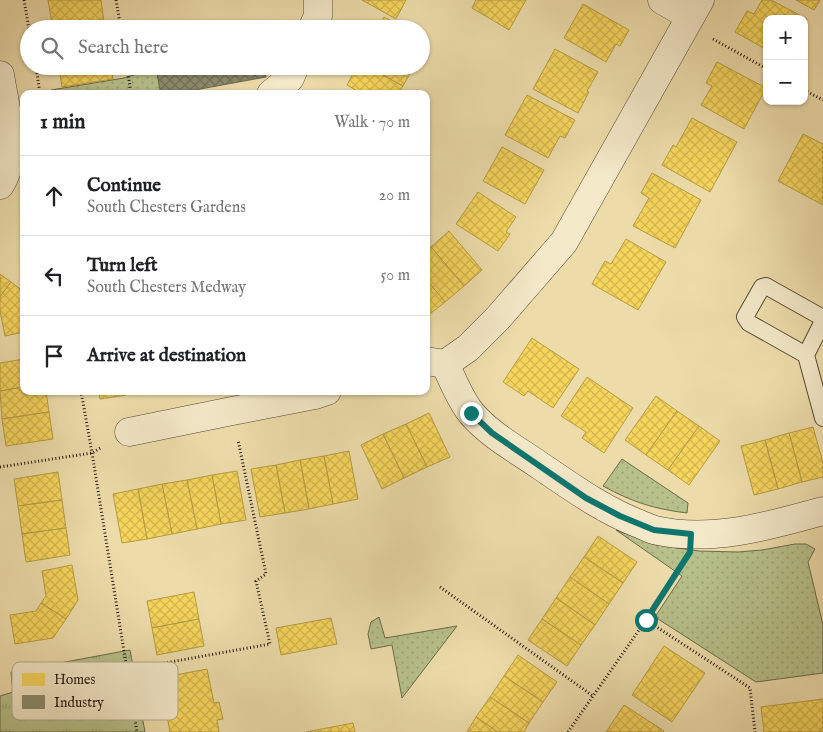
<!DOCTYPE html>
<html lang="en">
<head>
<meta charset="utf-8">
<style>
	body { margin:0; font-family:"IM FELL English",serif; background:#f2f2f2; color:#202124 }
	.controls { position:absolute; right:15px; top:15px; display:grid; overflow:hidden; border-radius:10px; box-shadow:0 1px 4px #0004 }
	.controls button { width:45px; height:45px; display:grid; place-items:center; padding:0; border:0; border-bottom:1px solid #e0e0e0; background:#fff; color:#202124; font:25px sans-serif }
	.stop { position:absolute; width:15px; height:15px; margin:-11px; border:4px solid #0f766e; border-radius:50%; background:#fff }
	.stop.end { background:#0f766e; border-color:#fff; box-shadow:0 1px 5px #0008 }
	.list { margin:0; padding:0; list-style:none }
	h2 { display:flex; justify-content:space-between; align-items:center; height:65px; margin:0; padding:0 20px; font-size:21px }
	h2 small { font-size:16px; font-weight:400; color:#757577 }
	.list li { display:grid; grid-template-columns:32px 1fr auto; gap:15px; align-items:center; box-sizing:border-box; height:80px; padding:0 20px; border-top:1px solid #e0e0e0 }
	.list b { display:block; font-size:19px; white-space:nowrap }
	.list p { margin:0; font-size:16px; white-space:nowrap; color:#757577 }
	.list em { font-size:16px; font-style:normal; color:#757577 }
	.icon { flex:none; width:28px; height:28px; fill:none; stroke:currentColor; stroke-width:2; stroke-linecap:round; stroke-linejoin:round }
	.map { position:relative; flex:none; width:823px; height:732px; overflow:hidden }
	.search { position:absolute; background:#fff; box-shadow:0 1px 4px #0004; left:20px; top:20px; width:410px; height:55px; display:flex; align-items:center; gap:12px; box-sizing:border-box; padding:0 18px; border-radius:28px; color:#757577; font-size:19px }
	.panel { position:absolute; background:#fff; box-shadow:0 1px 4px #0004; left:20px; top:90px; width:410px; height:305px; border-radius:10px }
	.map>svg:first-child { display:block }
	.grass { fill:url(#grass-dots); stroke:#6c6b4c }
	.park { fill:url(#park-tufts); stroke:#6c6b4c }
	.homes { fill:url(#homes-cross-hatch); stroke:#b69c45 }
	.industry { fill:url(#industry-cross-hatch); stroke:#6c6951 }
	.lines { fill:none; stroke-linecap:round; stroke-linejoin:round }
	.service-casing { stroke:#554835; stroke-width:18 }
	.minor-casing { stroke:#554835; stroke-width:29 }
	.path { stroke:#22160e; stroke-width:3; stroke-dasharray:1 2.5; stroke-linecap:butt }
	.service { stroke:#f3e8c8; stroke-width:16 }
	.minor { stroke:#f3e8c8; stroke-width:28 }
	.route { stroke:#0f766e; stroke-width:6 }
	.key { fill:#f3e8c8; stroke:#b4a990; stroke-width:1 }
	.key-label { font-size:14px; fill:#22160e }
</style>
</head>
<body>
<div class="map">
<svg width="823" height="732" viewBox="0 0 823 732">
	<defs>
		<pattern id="grass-dots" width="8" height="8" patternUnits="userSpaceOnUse" patternTransform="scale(1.25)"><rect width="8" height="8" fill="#b7c08a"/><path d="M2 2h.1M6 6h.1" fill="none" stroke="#9da476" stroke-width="1.8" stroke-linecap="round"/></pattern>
		<pattern id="park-tufts" width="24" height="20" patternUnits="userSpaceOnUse" patternTransform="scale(1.25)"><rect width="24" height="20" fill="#b7c08a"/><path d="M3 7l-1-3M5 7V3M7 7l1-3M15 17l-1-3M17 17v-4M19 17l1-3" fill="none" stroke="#9da476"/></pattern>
		<pattern id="homes-cross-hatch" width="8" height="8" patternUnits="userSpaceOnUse" patternTransform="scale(1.25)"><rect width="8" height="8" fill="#f6d55c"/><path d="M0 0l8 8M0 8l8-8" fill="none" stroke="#d3b64f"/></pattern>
		<pattern id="industry-cross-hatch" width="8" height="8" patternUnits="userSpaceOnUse" patternTransform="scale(1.25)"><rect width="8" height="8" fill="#8c8c6e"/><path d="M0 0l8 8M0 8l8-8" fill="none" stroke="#727159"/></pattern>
	</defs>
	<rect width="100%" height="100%" fill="#eddcaa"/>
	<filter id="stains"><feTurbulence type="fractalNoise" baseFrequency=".004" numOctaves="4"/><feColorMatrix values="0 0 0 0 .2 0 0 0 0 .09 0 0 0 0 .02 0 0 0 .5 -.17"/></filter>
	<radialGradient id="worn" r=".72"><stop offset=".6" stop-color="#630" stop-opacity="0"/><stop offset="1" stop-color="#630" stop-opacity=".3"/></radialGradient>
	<g class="grass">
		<path d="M156,68L161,94H52L51,90L124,78Z"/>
		<path d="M622,459L688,503L687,513C654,509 632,502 603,486Z"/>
		<path d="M616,530L656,545L699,551L738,552L762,550L795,544H806L815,549L808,562L823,625V673L756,682L655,617L682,576Z"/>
		<path d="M379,617L385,638L457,626L402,698L392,645L371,649L368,634L371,622Z"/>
	</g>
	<path class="park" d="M130,650L145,732H0V696L13,692L11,672Z"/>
	<g class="homes">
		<path d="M48,0H101L105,29H53Z"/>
		<path d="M362,0H406L396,19Z"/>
		<path d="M476,0H526L509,30L472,8Z"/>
		<path d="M762,0H771L807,19L804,24V19H767V50L735,32L747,11L754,14Z"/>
		<path d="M796,0H820L814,10Z"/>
		<path d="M583,4L629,30L620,46L616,44L606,62L564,38Z"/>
		<path d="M384,17L406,29H378Z"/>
		<path d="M555,49L598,72L587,91L589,92L578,113L533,89Z"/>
		<path d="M717,62L766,88L744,129L701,105L712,86L706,83Z"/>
		<path d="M59,66H111L113,79L62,87Z"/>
		<path d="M357,66H367L403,86L398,94H363L347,85Z"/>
		<path d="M367,66H414L403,86Z"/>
		<path d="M527,95L575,120L565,138L560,136L548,158L505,135Z"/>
		<path d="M692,118L737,142L710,192L662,165L673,145L676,147Z"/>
		<path d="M803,134L823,144V205L778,181Z"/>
		<path d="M502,147L544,170L525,204L483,181Z"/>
		<path d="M652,173L701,200L675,248L633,226L649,198L641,193Z"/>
		<path d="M478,192L516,217L506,232L510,234L498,251L456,224Z"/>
		<path d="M449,231L482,270L464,286L431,247Z"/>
		<path d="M626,239L666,262L638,310L592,284L605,261L611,264Z"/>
		<path d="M431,247L464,286L445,302L426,279V250Z"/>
		<path d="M0,274L11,282L0,297Z"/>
		<path d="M426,279L445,302L426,317Z"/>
		<path d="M11,282L24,292V332L5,336L0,311V297Z"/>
		<path d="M532,338L579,369L553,408L528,391L524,396L503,382Z"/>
		<path d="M24,359V387L0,391V363Z"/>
		<path d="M587,377L633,408L604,453L582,438L586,432L561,416Z"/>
		<path d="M24,387V391H46L49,412L2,419L0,391Z"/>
		<path d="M99,391H125L126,395L100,399Z"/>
		<path d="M656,396L677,411L646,455L625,440Z"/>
		<path d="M677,411L699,426L668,470L646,455Z"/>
		<path d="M49,412L53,439L6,446L2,419Z"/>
		<path d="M429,413L450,457L427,467L406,424Z"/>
		<path d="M406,424L427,467L404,478L383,434Z"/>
		<path d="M699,426L720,441L689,485L668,470Z"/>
		<path d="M813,427L823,463V477L802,482L789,433Z"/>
		<path d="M789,433L802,482L778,489L765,440Z"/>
		<path d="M383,434L404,478L382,489L361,445Z"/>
		<path d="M765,440L778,489L754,495L741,446Z"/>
		<path d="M349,451L358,499L333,504L324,456Z"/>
		<path d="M324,456L333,504L309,509L300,460Z"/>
		<path d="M300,460L309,509L285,513L276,465Z"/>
		<path d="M276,465L285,513L260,517L251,469Z"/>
		<path d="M237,471L246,520L221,524L212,475Z"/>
		<path d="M58,472L62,500L18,506L14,479Z"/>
		<path d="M212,475L221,524L197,529L187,480Z"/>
		<path d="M187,480L197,529L172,534L162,484Z"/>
		<path d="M162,484L172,534L147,539L138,489Z"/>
		<path d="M138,489L147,539L122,543L113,494Z"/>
		<path d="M62,500L66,528L22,534L18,506Z"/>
		<path d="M66,528L70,555L26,562L22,534Z"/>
		<path d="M598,536L637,562L623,583L584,557Z"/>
		<path d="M584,557L623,583L609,604L570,577Z"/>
		<path d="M72,565L78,600L66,619L41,603L46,596L42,571Z"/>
		<path d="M570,577L609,604L595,625L556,598Z"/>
		<path d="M194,592L199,619L152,628L147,601Z"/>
		<path d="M556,598L595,625L581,645L542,619Z"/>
		<path d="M41,603L66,619L53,638L15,644L10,615L36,611Z"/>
		<path d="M331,618L337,644L281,655L276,628Z"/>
		<path d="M199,619L204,646L157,655L152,628Z"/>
		<path d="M542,619L581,645L567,666L528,640Z"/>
		<path d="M664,646L705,673L672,722L632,695Z"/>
		<path d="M518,655L557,682L543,702L504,676Z"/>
		<path d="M207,669L214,703L219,702L223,719L217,720L219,732H170L160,678Z"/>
		<path d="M504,676L543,702L529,723L490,697Z"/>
		<path d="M490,697L529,723L524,732H498L476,717Z"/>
		<path d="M823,699V732H764L761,707Z"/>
		<path d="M624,705L664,731L663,732H606Z"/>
		<path d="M476,717L498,732H467Z"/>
		<path d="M353,723L355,732H306Z"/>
	</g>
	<path class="industry" d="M169,66H264L266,77L173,94H161L156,68Z"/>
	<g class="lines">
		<g class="service-casing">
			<g id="service">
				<path d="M823,321L806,355L823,418"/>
				<path d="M806,355L749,323L745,317L762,287L766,286L823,318"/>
			</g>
		</g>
		<g class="minor-casing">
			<g id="minor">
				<path d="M662,0L690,16"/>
				<path d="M312,29L318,16V0"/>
				<path d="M0,75C5,108 20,155 0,185"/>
				<path d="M271,94L290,78L295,66"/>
				<path d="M426,361L445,364L468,348L498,318L564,242L700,0"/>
				<path d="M445,364C453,380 460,400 472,414C491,436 518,450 542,467C573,488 602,509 637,523C642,525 649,528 654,530C711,543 769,526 823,511"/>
				<path d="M129,432L232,411L315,395L327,391"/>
			</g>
		</g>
		<g class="path">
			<path d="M24,0L29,29"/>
			<path d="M116,0L121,29"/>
			<path d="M713,39L767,69"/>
			<path d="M36,66L40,94"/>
			<path d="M127,66L131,94"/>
			<path d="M804,90L823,100"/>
			<path d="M81,391L92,453L137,732"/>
			<path d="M0,467L92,453L102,447"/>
			<path d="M440,587L593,696"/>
			<path d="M646,620L750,688L755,732"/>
			<path d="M126,670L270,644L256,581L266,574L238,440"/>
			<path d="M568,732L646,620L681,565"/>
		</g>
		<use href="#service" class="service"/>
		<use href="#minor" class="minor"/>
	</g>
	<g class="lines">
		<path class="route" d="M471,413L492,433L586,498L620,516L654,530L691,534L690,552L646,620"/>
	</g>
	<rect x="12" y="662" width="166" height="58" rx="8" class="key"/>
	<rect x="22" y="673" width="23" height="13" fill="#f6d55c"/>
	<rect x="22" y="695" width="23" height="14" fill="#8c8c6e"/>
	<g class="key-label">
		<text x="54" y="684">Homes</text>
		<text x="54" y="707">Industry</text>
	</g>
	<rect width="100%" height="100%" filter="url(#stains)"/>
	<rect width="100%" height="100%" fill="url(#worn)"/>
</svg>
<div class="controls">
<button>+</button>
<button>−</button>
</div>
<div class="stop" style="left:646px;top:620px"></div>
<div class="stop end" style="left:471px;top:413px"></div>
<div class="search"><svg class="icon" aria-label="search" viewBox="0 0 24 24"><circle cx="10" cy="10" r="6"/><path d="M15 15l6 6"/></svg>Search here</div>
<section class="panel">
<h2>1 min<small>Walk · 70 m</small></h2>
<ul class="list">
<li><svg class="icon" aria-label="ahead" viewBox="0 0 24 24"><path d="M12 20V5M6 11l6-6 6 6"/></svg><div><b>Continue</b><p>South Chesters Gardens</p></div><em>20 m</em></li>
<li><svg class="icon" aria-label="left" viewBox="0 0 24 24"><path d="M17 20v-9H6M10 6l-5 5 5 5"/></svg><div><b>Turn left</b><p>South Chesters Medway</p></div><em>50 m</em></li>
<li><svg class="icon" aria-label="arrive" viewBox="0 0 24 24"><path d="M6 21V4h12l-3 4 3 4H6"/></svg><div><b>Arrive at destination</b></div></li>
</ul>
</section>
</div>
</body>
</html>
